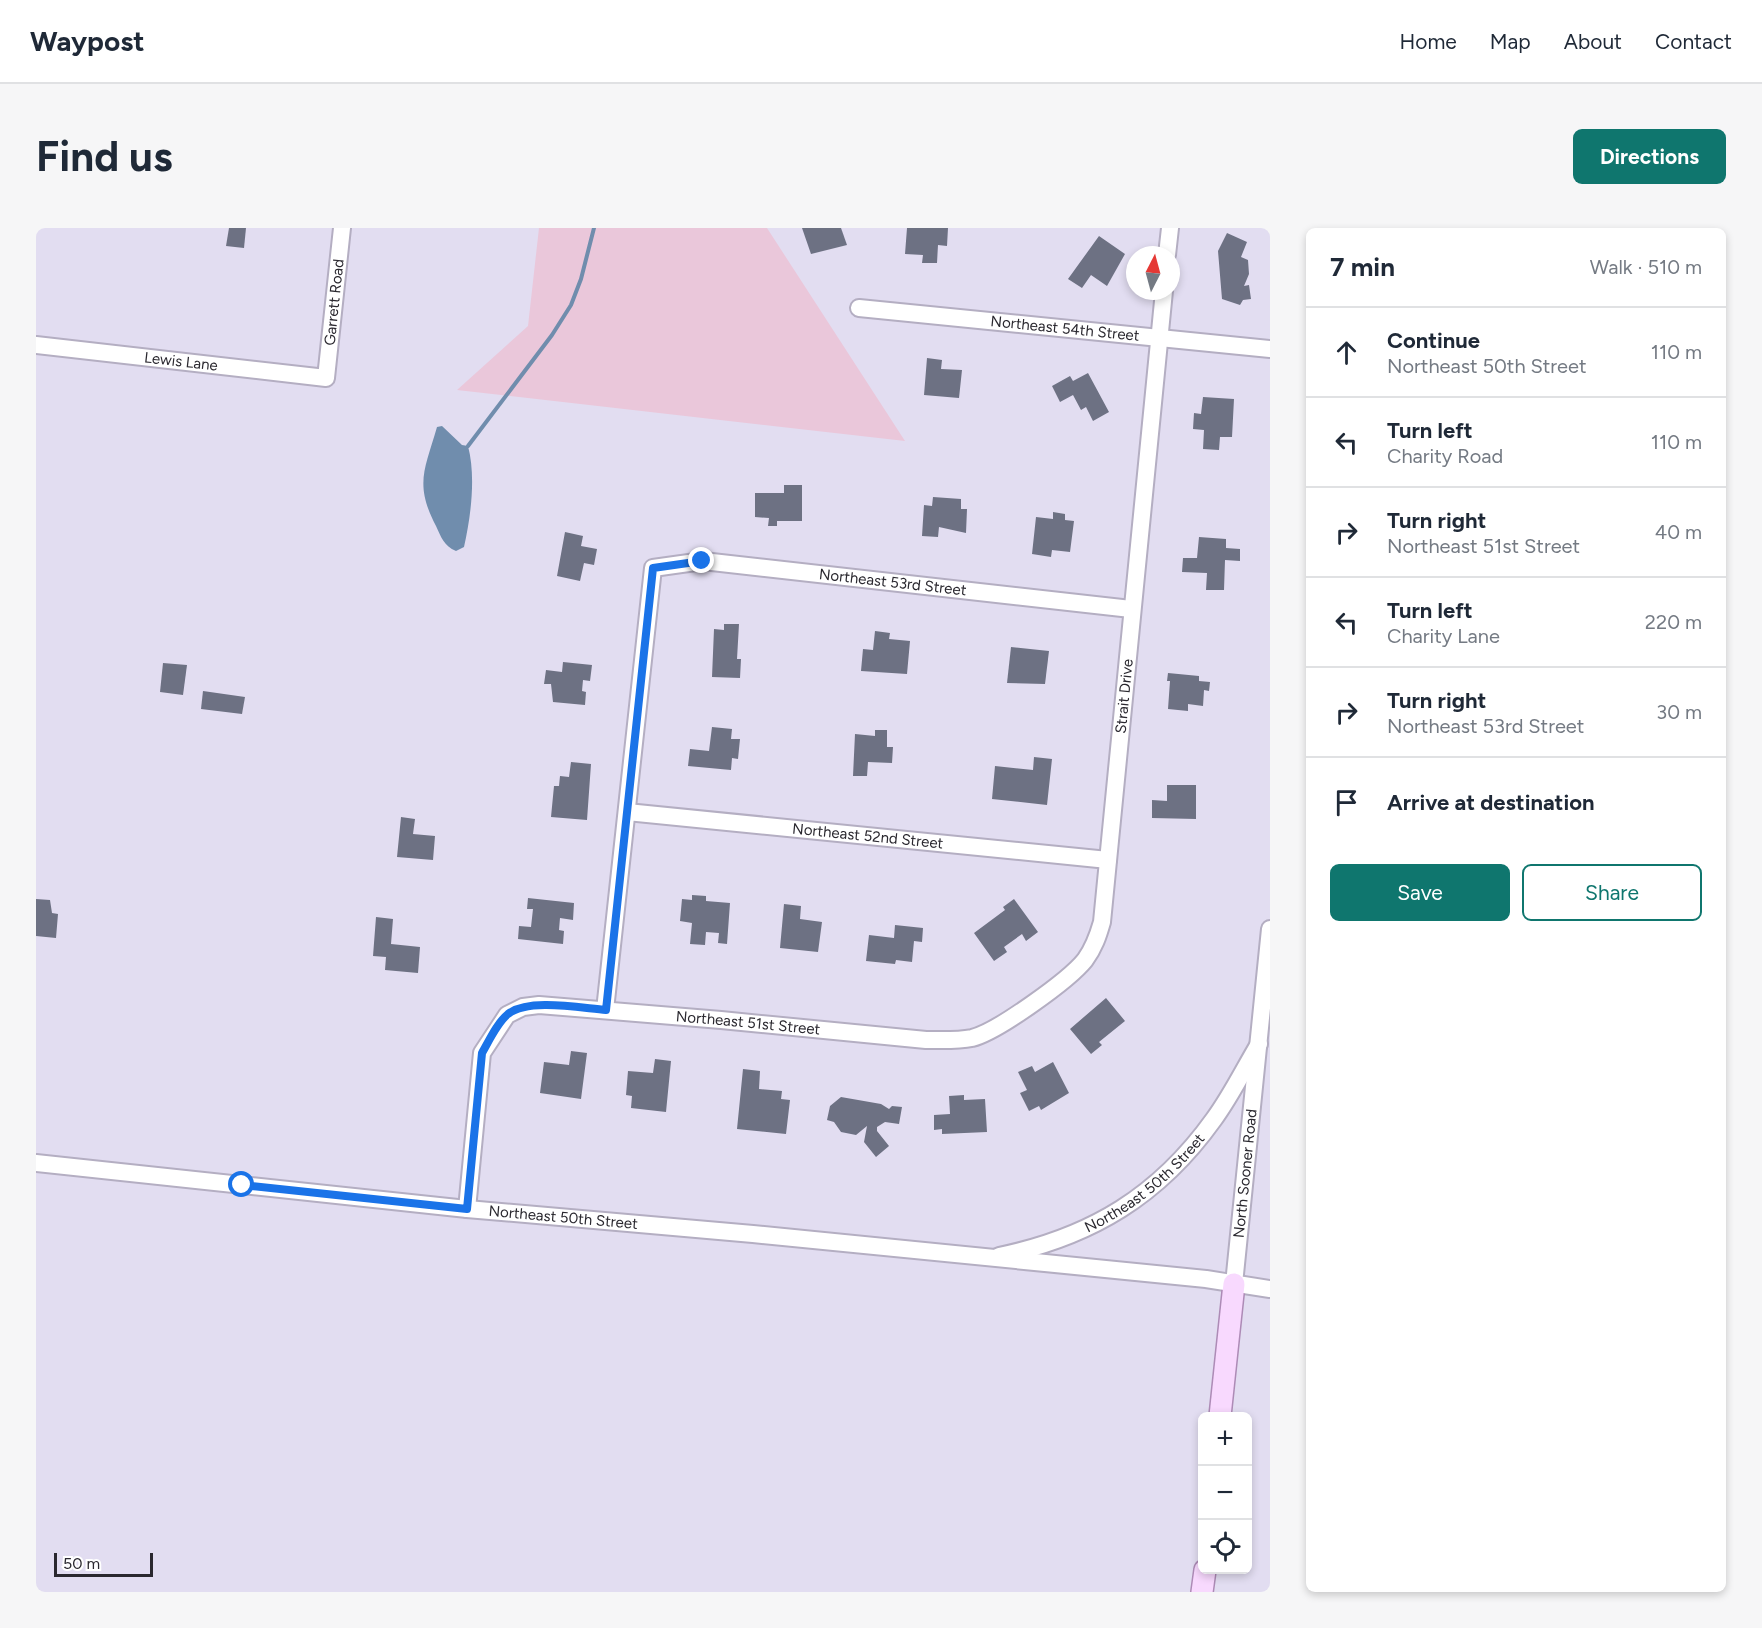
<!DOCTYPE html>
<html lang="en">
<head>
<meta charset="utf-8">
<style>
	body { margin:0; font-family:Figtree,sans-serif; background:#f6f6f7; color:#1f2937 }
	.controls { position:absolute; right:18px; bottom:18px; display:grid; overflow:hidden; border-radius:9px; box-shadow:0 3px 9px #0003 }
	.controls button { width:54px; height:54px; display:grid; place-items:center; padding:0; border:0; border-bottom:2px solid #e0e1e3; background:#fff; color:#1f2937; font:30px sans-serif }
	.compass { position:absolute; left:1090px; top:18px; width:54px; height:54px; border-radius:50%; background:#fff; box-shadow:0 3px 9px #0003; rotate:6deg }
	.scale { position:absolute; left:18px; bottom:15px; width:99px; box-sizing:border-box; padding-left:6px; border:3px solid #2a282f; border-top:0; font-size:16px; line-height:21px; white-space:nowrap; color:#2a282f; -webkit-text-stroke:4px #fff; paint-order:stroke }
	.stop { position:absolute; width:18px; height:18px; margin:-14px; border:4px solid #1a73e8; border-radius:50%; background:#fff }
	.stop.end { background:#1a73e8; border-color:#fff; box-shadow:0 2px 6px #0008 }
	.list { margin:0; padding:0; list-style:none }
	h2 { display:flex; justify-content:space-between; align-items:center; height:78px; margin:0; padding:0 24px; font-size:26px }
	h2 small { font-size:20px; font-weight:400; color:#747a83 }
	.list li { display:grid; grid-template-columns:39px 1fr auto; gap:18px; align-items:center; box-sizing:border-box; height:90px; padding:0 24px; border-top:2px solid #e0e1e3 }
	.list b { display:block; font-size:22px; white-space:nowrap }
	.list p { margin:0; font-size:20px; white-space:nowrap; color:#747a83 }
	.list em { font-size:20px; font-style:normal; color:#747a83 }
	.actions { display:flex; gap:12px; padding:18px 24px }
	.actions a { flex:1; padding:14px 0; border:2px solid #0f766e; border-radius:9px; text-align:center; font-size:21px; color:#0f766e }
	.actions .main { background:#0f766e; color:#fff }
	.icon { flex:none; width:33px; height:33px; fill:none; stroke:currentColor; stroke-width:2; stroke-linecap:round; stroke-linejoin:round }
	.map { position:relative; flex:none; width:1234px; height:1364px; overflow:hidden; border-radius:9px }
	header { display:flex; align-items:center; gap:36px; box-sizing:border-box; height:84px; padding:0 30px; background:#fff; border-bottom:2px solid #e0e1e3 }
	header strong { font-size:28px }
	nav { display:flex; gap:33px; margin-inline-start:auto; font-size:21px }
	.intro { display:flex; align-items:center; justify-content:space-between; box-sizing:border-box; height:144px; padding:0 36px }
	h1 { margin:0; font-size:42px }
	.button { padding:15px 27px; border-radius:9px; background:#0f766e; color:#fff; font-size:21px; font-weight:700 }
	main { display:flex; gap:36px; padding:0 36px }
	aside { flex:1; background:#fff; border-radius:9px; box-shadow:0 3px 9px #0003 }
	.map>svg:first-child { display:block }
	.green { fill:#eac7da }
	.water { fill:#708dad }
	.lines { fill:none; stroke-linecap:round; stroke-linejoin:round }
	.stream { stroke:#708dad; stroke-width:4 }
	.building { fill:#6d7183 }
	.minor-casing { stroke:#b4aec2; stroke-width:20 }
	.major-casing { stroke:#ad8bb6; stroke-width:24 }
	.minor { stroke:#fff; stroke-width:16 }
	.major { stroke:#f8d9fe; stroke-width:21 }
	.route { stroke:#1a73e8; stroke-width:8 }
	.labels { text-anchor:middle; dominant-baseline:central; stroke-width:5; stroke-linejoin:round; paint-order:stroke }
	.street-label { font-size:15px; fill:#2a282f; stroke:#fff }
</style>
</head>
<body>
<header>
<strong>Waypost</strong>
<nav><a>Home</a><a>Map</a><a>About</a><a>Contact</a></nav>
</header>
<div class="intro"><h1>Find us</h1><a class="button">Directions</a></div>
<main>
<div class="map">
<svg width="1234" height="1364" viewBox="0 0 1234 1364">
	<rect width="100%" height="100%" fill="#e2ddf1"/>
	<path class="green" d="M503,0H731L869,213L421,162L492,98Z"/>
	<path class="water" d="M406,198L426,217L432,218C440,248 435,288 428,319L420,323C408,318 405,309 400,298C378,256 389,241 401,199Z"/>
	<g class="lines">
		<path class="stream" d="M432,218L516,107L535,77L545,51L558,0"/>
	</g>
	<g class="building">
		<path d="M193,0H210L208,20L190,18Z"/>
		<path d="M766,0H805L811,17L775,26Z"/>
		<path d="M871,0H912L911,18L902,17L901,35H886L887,27L869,26Z"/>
		<path d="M1191,5L1211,14L1205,29L1212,32L1213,46L1208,58L1213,57L1215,71L1207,72L1204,77L1186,71L1182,23Z"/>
		<path d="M1063,8L1089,26L1071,58L1055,47L1046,60L1032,51Z"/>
		<path d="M891,130L906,132L905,141L926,142L923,170L888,167Z"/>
		<path d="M1052,145L1073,184L1057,193L1050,179L1045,182L1037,167L1024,174L1016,158L1034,148L1037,153Z"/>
		<path d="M1167,169L1198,171L1196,209H1184L1183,222L1167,221L1168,202L1157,201L1158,185L1165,186Z"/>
		<path d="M748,257H766V293H741V298H732L733,290L719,289V265H748Z"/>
		<path d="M897,269L925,271V281H931L930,305L903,299L902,309L886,308L888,277L896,278Z"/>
		<path d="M1017,284L1029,286V292L1038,293L1034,324L1016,322L1015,329L996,326L1000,289L1017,291Z"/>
		<path d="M529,304L547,308L545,318L561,321L558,337L548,335L544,353L521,348Z"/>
		<path d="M1163,309L1190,311V320L1204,321V333L1189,332L1188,362H1170L1171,345L1146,344L1147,330H1161Z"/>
		<path d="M688,396H703L701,431H705L704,450L676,449L678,401L688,402Z"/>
		<path d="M839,403L854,405L853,411L874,413L871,446L825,443L827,421L837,422Z"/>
		<path d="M975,419L1013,423L1009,456L971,455Z"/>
		<path d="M527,434L556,437L554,453L547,452L546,463L550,464L549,477L517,474L515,456H508L510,442L526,444Z"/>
		<path d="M127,435L151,437L147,467L124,464Z"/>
		<path d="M1132,445L1163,448V453L1174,454L1173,463L1168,462L1167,478L1152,476V483L1132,481L1134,453H1131Z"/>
		<path d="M167,463L209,469L206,486L165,481Z"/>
		<path d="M676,499L696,501L695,511H704L702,531L696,530L695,542L652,538L654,521L673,523Z"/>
		<path d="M839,502H851V519H857L856,535L832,534L831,548H817L819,506L839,508Z"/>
		<path d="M998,529L1016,531L1011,577L956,571L959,538L997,542Z"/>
		<path d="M535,534L555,536L551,592L515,589L518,558H523L524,548L533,549Z"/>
		<path d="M1131,557H1160V591L1116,590V572L1131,573Z"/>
		<path d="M365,589L379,591L377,606L399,608L397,632L361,629Z"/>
		<path d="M656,667L670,668V673L694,675L691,716L682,715L683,705L670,704L669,717L654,716L656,695L644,693L646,671L656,672Z"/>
		<path d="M492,670L538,675L537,692L524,690L523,702L528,703L527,716L482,711L483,698L495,699L497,681H491Z"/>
		<path d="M0,671L14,672L16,685L22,686L20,710L0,708Z"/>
		<path d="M978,671L1002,704L990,713L986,706L968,719L971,724L958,733L938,705L969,682L967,679Z"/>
		<path d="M748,676L765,678L764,691L786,694L782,724L744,720Z"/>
		<path d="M340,689L357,691L355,716L384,719L382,745L349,742L350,729L337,728Z"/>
		<path d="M859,697L887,700L886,714L878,713L876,734L860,732L859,736L830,733L833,707L858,710Z"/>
		<path d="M1070,770L1089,793L1063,814L1066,817L1055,826L1034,801Z"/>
		<path d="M535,823L551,825L545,871L504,865L508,834L533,837Z"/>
		<path d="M619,831L635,833L630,884L595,880L596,868L590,867L592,843L617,845Z"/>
		<path d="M1017,834L1033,865L1005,882L1003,878L993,883L984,865L991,862L982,844L996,838L999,844Z"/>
		<path d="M707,841L724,843L723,861L746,863L745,871L754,872L750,906L701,901Z"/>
		<path d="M928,867V872L949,871L951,904L906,906V901L898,902V887L914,886L913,868Z"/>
		<path d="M805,869L845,876L853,881L856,878L866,879L863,896L849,894L841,899V903L853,918L840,929L828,914L831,898L820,907L805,904L798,894L791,892L794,878Z"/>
	</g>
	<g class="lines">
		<g class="minor-casing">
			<g id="minor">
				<path d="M1131,27L1134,0"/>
				<path id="s1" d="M823,80L1234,121"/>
				<path id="s2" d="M0,117L290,150L306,0"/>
				<path id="s3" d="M591,584L1072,632"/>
				<path id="s4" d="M569,782L617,340L667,333L1095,381"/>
				<path id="s5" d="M0,935L431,981L717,1006L1170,1051L1234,1061"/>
				<path id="s6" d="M431,981L446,825L471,787L487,779L503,777L685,792L890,812C905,812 921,813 936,810C961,804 1033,752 1049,732C1058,720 1062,708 1066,694L1128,63"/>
				<path id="s7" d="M963,1028C1055,1009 1123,968 1178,891C1195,868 1208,841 1223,816"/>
				<path id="s8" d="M1198,1056L1234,701"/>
			</g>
		</g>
		<g class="major-casing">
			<g id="major">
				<path d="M1184,1188L1198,1056"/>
				<path d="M1166,1364L1169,1342"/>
			</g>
		</g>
		<use href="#minor" class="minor"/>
		<use href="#major" class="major"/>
	</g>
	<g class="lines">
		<path class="route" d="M206,957L431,981L446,825C453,813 461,795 472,786C493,770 544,780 570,782L617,340L666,333"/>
	</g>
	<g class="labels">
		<g class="street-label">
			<text stroke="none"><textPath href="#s2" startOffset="368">Garrett Road</textPath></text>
			<text stroke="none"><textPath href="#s1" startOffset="207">Northeast 54th Street</textPath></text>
			<text stroke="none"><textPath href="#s2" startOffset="146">Lewis Lane</textPath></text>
			<text stroke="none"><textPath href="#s4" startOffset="686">Northeast 53rd Street</textPath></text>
			<text stroke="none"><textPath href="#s6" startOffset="1078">Strait Drive</textPath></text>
			<text stroke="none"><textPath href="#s3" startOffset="242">Northeast 52nd Street</textPath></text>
			<text stroke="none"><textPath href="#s6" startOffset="446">Northeast 51st Street</textPath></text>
			<text stroke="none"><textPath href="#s8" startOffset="111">North Sooner Road</textPath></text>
			<text stroke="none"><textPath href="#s7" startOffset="166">Northeast 50th Street</textPath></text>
			<text stroke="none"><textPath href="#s5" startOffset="530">Northeast 50th Street</textPath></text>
		</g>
	</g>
</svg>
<div class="controls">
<button>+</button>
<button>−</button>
<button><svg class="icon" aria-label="locate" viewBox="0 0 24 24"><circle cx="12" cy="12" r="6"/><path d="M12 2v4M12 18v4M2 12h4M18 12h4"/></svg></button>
</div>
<svg class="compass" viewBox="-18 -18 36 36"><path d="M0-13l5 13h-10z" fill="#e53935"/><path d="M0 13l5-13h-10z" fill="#747a83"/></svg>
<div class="scale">50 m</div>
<div class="stop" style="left:206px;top:957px"></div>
<div class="stop end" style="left:666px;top:333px"></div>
</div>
<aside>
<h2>7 min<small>Walk · 510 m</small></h2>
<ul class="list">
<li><svg class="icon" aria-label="ahead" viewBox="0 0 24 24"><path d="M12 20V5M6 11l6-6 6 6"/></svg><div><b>Continue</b><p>Northeast 50th Street</p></div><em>110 m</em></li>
<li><svg class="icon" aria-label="left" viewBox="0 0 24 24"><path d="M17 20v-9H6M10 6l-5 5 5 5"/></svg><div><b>Turn left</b><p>Charity Road</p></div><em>110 m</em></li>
<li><svg class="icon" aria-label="right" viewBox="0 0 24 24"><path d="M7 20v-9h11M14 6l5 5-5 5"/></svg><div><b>Turn right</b><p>Northeast 51st Street</p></div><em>40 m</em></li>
<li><svg class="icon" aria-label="left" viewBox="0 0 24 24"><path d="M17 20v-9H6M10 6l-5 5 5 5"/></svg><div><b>Turn left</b><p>Charity Lane</p></div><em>220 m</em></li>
<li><svg class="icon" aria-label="right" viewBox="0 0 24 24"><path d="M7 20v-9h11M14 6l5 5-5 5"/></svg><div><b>Turn right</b><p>Northeast 53rd Street</p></div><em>30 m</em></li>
<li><svg class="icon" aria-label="arrive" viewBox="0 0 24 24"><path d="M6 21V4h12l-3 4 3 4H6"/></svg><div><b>Arrive at destination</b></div></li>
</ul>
<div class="actions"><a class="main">Save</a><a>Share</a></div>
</aside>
</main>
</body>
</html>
